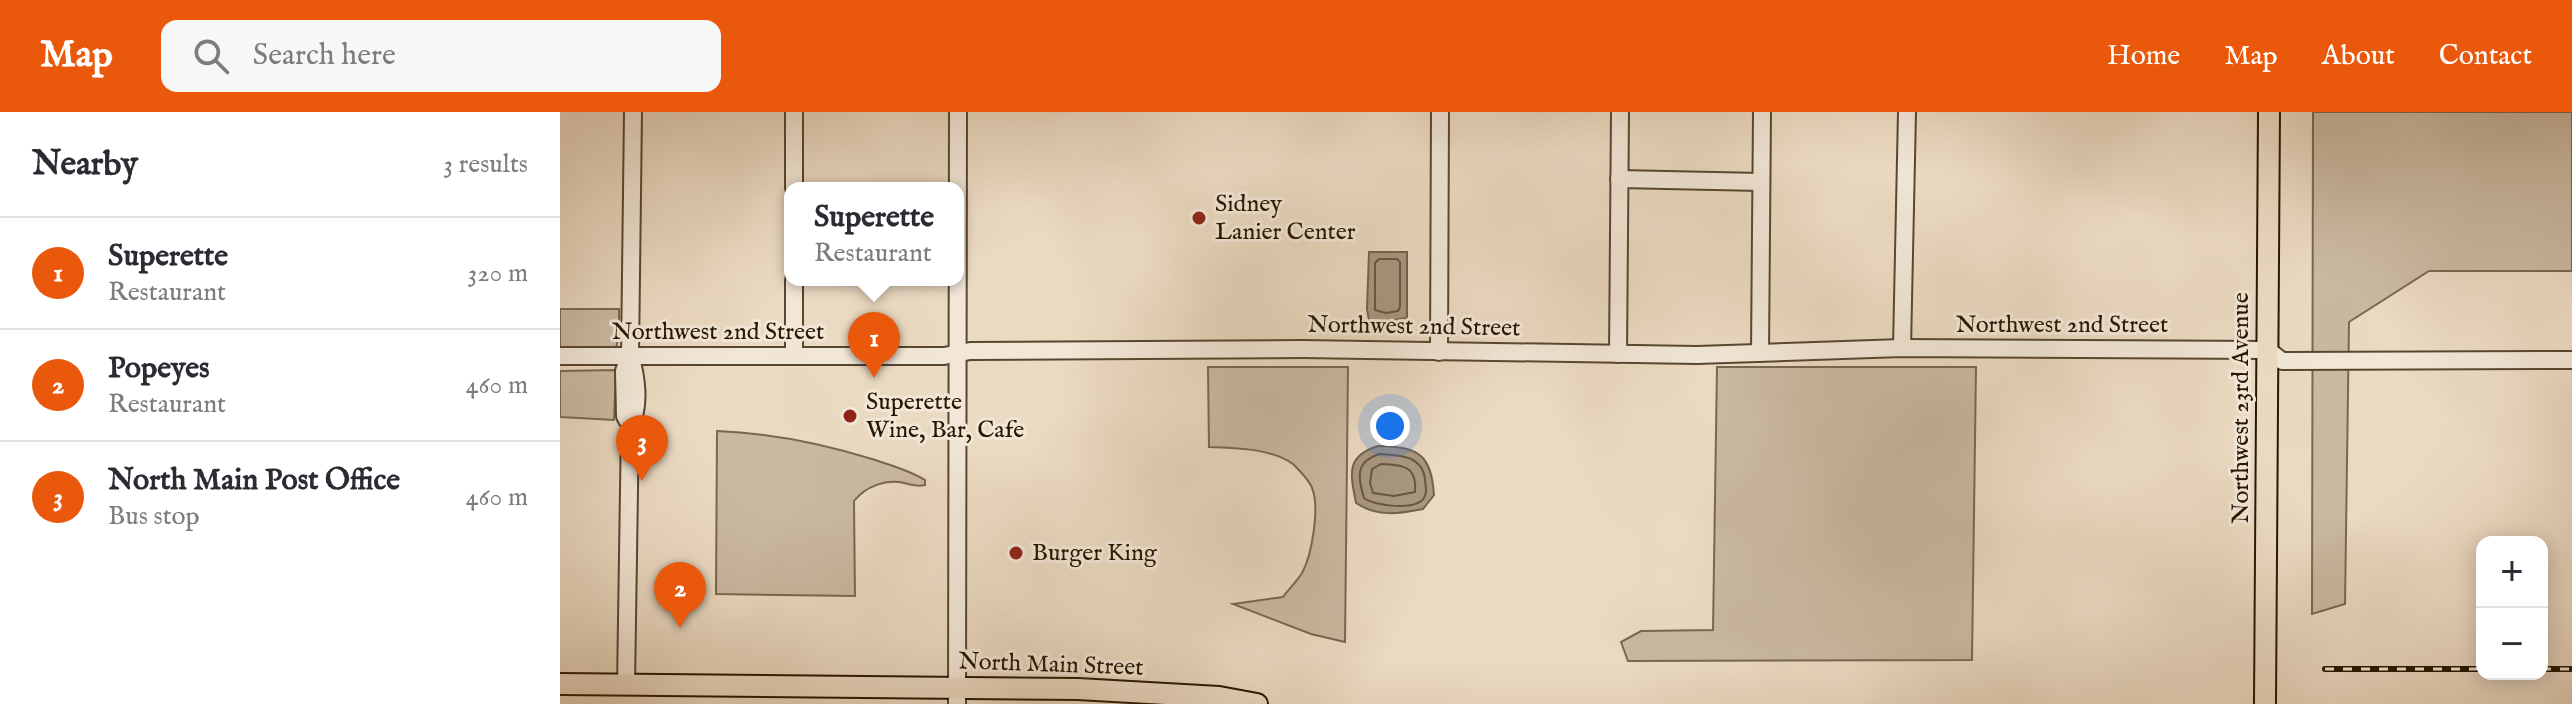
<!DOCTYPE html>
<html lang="en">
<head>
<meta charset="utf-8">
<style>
	body { margin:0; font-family:"IM FELL English",serif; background:#f7f7f7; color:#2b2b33 }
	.controls { position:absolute; right:24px; bottom:24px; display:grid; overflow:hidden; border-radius:16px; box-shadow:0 4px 20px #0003 }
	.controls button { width:72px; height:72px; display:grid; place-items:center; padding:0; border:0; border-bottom:2px solid #e1e1e2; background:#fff; color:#2b2b33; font:40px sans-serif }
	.you { position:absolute; left:830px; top:314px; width:28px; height:28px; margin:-20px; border:6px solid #fff; border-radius:50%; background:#1a73e8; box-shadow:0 0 0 12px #1a73e833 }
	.badge { display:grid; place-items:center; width:52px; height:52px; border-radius:50%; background:#ea580c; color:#fff; font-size:26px; font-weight:700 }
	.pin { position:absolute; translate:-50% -66px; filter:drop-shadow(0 2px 4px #0008) }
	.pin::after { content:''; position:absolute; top:42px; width:28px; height:24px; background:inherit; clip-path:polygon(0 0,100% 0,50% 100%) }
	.popup { position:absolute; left:224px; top:70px; width:180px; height:104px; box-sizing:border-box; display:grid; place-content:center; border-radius:16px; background:#fff; filter:drop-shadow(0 2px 6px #0005); font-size:26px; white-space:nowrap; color:#7c7c81 }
	.popup b { font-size:30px; color:#2b2b33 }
	.popup::after { content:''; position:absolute; left:50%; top:100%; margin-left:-16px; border:16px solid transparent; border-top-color:#fff }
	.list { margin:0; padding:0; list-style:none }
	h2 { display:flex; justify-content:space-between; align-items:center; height:104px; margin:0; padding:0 32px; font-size:34px }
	h2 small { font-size:26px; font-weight:400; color:#7c7c81 }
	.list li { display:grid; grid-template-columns:52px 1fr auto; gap:24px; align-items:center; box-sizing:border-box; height:112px; padding:0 32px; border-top:2px solid #e1e1e2 }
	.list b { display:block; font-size:30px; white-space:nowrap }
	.list p { margin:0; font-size:26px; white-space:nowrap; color:#7c7c81 }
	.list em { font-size:26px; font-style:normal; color:#7c7c81 }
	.icon { flex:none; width:44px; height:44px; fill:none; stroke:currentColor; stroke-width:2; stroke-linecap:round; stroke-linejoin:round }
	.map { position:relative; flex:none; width:2012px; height:592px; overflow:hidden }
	header { display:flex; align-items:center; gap:48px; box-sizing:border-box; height:112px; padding:0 40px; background:#ea580c; color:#fff }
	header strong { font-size:38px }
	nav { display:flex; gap:44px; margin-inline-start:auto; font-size:28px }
	.search { width:560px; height:72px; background:#f7f7f7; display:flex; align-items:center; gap:20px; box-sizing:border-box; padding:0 28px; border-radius:16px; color:#7c7c81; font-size:30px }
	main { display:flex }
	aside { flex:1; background:#fff }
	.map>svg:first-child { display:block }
	.green { fill:#cab9a1; stroke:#786850; stroke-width:2 }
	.water { fill:#a89780; stroke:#74634d; stroke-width:2 }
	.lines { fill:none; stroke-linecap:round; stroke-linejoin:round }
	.shore { stroke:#685640; stroke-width:2 }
	.minor-casing { stroke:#584730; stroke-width:20 }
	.major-casing { stroke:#271600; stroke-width:24 }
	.minor { stroke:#f2e7d7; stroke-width:16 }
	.major { stroke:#ebdac2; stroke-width:20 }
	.rail-casing { stroke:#271600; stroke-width:6 }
	.rail { stroke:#f2e7d7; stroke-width:3; stroke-dasharray:9; stroke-linecap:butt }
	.poi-dot { fill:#8f2418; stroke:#f2e7d7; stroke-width:3 }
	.labels { text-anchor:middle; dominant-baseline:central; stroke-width:6; stroke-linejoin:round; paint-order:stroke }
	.poi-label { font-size:24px; fill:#271600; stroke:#f2e7d7; text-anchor:start }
	.street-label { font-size:24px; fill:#271600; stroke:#f2e7d7 }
</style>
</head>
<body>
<header>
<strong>Map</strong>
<div class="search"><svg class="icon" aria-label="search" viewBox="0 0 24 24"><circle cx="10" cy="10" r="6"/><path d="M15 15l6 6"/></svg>Search here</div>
<nav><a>Home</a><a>Map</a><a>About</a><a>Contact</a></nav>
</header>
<main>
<aside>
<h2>Nearby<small>3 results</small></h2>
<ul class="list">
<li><span class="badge">1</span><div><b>Superette</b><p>Restaurant</p></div><em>320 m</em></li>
<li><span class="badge">2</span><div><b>Popeyes</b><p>Restaurant</p></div><em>460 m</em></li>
<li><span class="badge">3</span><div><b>North Main Post Office</b><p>Bus stop</p></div><em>460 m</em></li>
</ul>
</aside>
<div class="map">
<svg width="2012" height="592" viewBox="0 0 2012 592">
	<rect width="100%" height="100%" fill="#ebdac2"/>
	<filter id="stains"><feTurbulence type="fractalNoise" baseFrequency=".0025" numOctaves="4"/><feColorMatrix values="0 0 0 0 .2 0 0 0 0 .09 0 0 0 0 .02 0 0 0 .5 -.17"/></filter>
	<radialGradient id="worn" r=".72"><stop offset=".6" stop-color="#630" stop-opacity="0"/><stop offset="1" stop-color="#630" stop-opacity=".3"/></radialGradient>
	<g class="green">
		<path d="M1753,0H2012V159H1869L1789,210L1785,492L1752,502Z"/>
		<path d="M0,197H59V222L56,237H0Z"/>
		<path d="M648,255H788L785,530L751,522L673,492L723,485C729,477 737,469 742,461C752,443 760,395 752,376C750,370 738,357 733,352C710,336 675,336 649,335Z"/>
		<path d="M1157,255H1416L1412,548L1068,549L1061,530L1081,519L1153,518Z"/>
		<path d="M56,258L54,308L0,305V259Z"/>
		<path d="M157,319C210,321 261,331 312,347C330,353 349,358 365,368V373C356,375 353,373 344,371C326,367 306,374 294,389L295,484L156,482Z"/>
	</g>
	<g class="water">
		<path d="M809,140H847V206L827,209L809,208L807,197Z"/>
		<path d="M818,334C859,335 871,342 874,383L863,397C838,402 817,405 796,391C790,361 786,344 818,334Z"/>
	</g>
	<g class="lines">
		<g class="shore">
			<path d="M819,147H837L840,150V195L838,199L826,201L815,198V151Z"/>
			<path d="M820,342C839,343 862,343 865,367C865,373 868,380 864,386C855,399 815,394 804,386C797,364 796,349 820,342Z"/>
			<path d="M821,352C844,353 857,354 855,380L834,384L813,381L810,371L812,357Z"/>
		</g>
		<g class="minor-casing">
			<g id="minor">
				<path d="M1059,67L1201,70"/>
				<path d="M234,76V0"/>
				<path d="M1342,236L1347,0"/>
				<path d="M879,240L880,0"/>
				<path d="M1200,241L1202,0"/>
				<path d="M1058,242L1060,0"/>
				<path d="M234,243V168"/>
				<path d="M0,244H384L410,239L743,237L1137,243L1342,236L1708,238L1722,249L2012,248"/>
				<path d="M67,308L65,304L64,259L70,243"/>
				<path d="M66,573L70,313C81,294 76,263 70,243L73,0"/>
				<path d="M397,592L398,0"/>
			</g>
		</g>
		<g class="major-casing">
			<g id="major">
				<path d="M0,572L518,577L659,585L697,592"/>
				<path d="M1705,592L1709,0"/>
			</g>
		</g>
		<use href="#minor" class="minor"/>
		<use href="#major" class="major"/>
		<g class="rail-casing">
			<g id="rail">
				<path d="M1765,557H1922"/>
				<path d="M1982,557H2012"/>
			</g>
		</g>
		<use href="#rail" class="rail"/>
	</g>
	<g class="poi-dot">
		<circle cx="639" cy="106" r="8"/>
		<circle cx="290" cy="304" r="8"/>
		<circle cx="456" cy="441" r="8"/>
	</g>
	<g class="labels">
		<g class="poi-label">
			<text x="655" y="92">Sidney<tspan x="655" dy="28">Lanier Center</tspan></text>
			<text x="306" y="290">Superette<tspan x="306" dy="28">Wine, Bar, Cafe</tspan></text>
			<text x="472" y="441">Burger King</text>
		</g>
		<g class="street-label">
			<text x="1502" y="213">Northwest 2nd Street</text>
			<text transform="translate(854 215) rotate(1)">Northwest 2nd Street</text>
			<text x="158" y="220">Northwest 2nd Street</text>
			<text transform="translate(1681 296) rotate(-90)">Northwest 23rd Avenue</text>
			<text transform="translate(491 553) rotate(2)">North Main Street</text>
		</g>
	</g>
	<rect width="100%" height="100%" filter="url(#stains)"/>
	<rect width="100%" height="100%" fill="url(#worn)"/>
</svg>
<div class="controls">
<button>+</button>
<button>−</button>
</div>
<div class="you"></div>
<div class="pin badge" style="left:314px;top:266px">1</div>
<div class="popup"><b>Superette</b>Restaurant</div>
<div class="pin badge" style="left:120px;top:516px">2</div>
<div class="pin badge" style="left:82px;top:369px">3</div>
</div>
</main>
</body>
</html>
